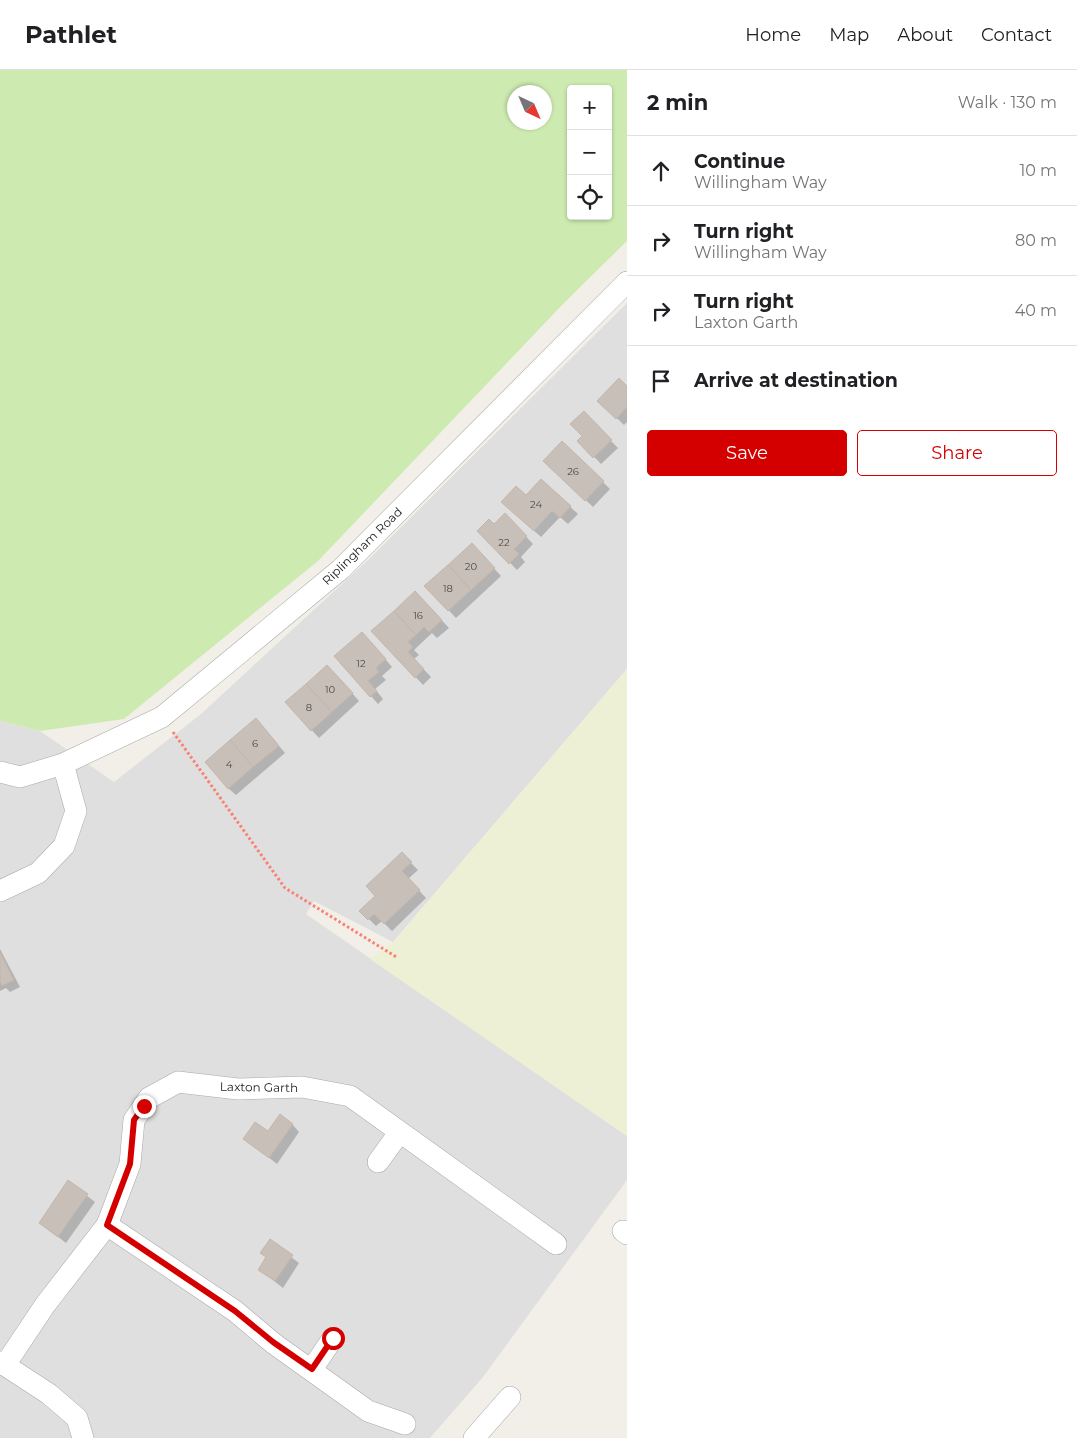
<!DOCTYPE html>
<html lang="en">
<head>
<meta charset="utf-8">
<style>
	body { margin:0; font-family:Montserrat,sans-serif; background:#f6f6f6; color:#202124 }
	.controls { position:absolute; right:15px; top:15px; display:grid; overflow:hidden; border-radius:5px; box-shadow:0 1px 4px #0004 }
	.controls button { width:45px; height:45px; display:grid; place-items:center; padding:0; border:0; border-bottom:1px solid #e0e0e0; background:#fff; color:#202124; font:25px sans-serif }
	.compass { position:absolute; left:507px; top:15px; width:45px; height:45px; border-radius:50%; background:#fff; box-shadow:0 1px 4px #0004; rotate:136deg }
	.stop { position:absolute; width:15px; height:15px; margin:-11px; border:4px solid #d40000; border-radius:50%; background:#fff }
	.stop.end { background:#d40000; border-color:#fff; box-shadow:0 1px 5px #0008 }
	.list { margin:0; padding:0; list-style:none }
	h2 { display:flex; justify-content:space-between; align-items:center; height:65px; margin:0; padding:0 20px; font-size:21px }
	h2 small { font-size:16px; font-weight:400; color:#757577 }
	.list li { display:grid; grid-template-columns:32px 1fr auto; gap:15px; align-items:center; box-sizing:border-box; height:70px; padding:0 20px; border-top:1px solid #e0e0e0 }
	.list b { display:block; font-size:19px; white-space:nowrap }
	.list p { margin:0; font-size:16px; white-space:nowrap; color:#757577 }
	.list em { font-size:16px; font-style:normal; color:#757577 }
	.actions { display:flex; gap:10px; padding:15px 20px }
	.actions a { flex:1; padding:11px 0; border:1px solid #d40000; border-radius:5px; text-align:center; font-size:18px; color:#d40000 }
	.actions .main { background:#d40000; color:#fff }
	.icon { flex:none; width:28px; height:28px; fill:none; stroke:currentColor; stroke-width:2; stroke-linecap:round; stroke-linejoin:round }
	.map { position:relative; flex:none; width:627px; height:1368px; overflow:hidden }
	header { display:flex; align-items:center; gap:30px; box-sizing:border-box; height:70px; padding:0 25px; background:#fff; border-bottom:1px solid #e0e0e0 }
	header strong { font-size:24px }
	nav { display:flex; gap:28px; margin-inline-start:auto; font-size:18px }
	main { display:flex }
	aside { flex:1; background:#fff }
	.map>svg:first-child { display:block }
	.residential { fill:#e0dfdf }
	.farmland { fill:#eef0d5 }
	.grass { fill:#cdebb0; fill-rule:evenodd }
	.shadow { fill:#0003 }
	.building { fill:#c7bfb8; stroke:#c4b6ab }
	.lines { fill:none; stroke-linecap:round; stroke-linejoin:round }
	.minor-casing { stroke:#a9a9a9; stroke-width:22 }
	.path { stroke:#fa8072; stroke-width:3; stroke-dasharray:2.5 2.5; stroke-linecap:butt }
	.minor { stroke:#fff; stroke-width:21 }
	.route { stroke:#d40000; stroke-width:6 }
	.labels { text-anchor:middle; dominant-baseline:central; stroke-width:4; stroke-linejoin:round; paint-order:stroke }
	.number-label { font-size:10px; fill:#4b4948 }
	.street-label { font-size:12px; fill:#222; stroke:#fff }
</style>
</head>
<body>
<header>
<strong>Pathlet</strong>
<nav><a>Home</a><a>Map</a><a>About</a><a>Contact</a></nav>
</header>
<main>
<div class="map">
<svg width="627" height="1368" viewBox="0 0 627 1368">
	<rect width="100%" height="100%" fill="#f2efe9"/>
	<path class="residential" d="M627,233V599L393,872L314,831L306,844L627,1066V1110L483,1307L430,1368H0V651L40,661L114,712L201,644L369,489Z"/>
	<path class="farmland" d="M627,599V1066L370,889L393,872Z"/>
	<path class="grass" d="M0,0H627V171L564,233L318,491L124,649L40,661L0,651ZM571,19H608V146H571ZM514,22H544V52H514Z"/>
	<g class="shadow">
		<path d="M627,317V352L624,355L599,331Z"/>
		<path d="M583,343L618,378L601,394L579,371L584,366Z"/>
		<path d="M562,372L610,419L593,437L545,391Z"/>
		<path d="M541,410L578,444L568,454L560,447L541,467L510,439L526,427Z"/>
		<path d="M505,445L533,474L521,487L525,492L517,500L479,461L494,456Z"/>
		<path d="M479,482L501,506L456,548L426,516Z"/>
		<path d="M422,529L449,558L437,568L432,563L414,580L419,585L414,589L431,607L423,615L373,561Z"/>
		<path d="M370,571L392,597L382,606L386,610L375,619L383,629L378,634L336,586Z"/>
		<path d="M335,604L359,631L319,668L287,633Z"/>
		<path d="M263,657L285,683L236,725L228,718Z"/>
		<path d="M402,784L418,800L408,809L426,828L392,861L382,851L376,856L361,841L377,827Z"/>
		<path d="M0,879L20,917L10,922L6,918L0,921Z"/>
		<path d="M292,1054L299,1062L277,1094L245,1069Z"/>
		<path d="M69,1112L95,1132L66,1173L40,1153Z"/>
		<path d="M270,1171L299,1193L283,1218L259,1199L267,1188Z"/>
	</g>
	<g class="building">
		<path d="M619,308L627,316V337L616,349L597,331Z"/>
		<path d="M584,341L612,370L593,388L577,371L582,366L570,354Z"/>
		<path d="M562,371L604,411L585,431L543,391Z"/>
		<path d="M541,409L571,436L560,448L552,441L534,461L501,432L516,416L526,425Z"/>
		<path d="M505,443L527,466L514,479L519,484L509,494L477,461L489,449L494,454Z"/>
		<path d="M472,473L495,498L471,520L448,495Z"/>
		<path d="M448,495L471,520L448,541L424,516Z"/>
		<path d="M415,521L442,550L429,562L424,557L416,565L394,541Z"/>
		<path d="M394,541L416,565L408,572L413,577L408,582L424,599L415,608L371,561Z"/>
		<path d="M362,562L386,589L376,598L379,602L368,611L377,621L370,627L334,586Z"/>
		<path d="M327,595L353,623L332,642L306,614Z"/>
		<path d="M306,614L332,642L311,661L285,632Z"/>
		<path d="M256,648L279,676L253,697L230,670Z"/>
		<path d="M230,670L253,697L228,719L205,692Z"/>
		<path d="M402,782L412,792L402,801L420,820L384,854L374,844L368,850L359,841L375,826L366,816Z"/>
		<path d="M0,882L14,910L2,916L0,912Z"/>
		<path d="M280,1044L293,1054L269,1088L243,1069L255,1052L268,1061Z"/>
		<path d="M68,1110L88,1124L58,1167L39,1153Z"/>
		<path d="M270,1169L293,1185L275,1211L258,1200L266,1187L260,1183Z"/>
	</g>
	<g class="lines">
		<g class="minor-casing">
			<g id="minor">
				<path d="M0,702L20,707L63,694L162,647L341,499L627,212"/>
				<path d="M0,821L38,803L64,776L76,741L63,694"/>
				<path d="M378,1092L399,1063"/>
				<path d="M107,1155L235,1241L273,1273L368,1341L405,1354"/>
				<path d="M623,1161L627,1164"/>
				<path d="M0,1292L49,1324L77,1348L83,1368"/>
				<path d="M5,1295L45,1235L107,1155L130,1094L134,1050L149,1028L178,1012L238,1019L302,1017L350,1026L556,1174"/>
				<path d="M312,1299L333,1268"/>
				<path d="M474,1368L510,1327"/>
			</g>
		</g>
		<path class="path" d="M173,662L285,818L398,888"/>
		<use href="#minor" class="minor"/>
	</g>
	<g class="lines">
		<path class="route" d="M144,1036L134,1050L130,1094L107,1155L235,1241L273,1272L312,1299L333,1268"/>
	</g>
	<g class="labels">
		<g class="number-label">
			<text x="573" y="401">26</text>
			<text x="536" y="434">24</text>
			<text x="504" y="472">22</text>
			<text x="471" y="496">20</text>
			<text x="448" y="518">18</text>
			<text x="418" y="545">16</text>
			<text x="361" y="593">12</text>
			<text x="330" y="619">10</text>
			<text x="309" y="637">8</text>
			<text x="255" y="673">6</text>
			<text x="229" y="694">4</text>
		</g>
		<g class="street-label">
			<text transform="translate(362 476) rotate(-44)">Riplingham Road</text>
			<text transform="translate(259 1017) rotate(1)">Laxton Garth</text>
		</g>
	</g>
</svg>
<div class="controls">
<button>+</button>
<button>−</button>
<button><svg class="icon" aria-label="locate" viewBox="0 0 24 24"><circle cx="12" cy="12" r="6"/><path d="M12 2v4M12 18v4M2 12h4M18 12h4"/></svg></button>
</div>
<svg class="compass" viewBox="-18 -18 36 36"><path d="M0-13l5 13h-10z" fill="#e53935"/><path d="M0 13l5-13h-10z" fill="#757577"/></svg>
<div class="stop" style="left:333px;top:1268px"></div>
<div class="stop end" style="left:144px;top:1036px"></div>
</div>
<aside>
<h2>2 min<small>Walk · 130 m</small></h2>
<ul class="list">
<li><svg class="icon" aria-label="ahead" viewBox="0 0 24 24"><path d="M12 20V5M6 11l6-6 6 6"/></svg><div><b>Continue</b><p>Willingham Way</p></div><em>10 m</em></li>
<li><svg class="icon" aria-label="right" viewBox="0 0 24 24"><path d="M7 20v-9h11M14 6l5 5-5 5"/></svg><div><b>Turn right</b><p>Willingham Way</p></div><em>80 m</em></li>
<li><svg class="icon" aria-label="right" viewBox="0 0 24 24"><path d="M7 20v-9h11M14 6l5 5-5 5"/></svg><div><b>Turn right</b><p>Laxton Garth</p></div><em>40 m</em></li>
<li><svg class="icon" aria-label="arrive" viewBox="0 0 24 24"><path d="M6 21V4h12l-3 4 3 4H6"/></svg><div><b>Arrive at destination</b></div></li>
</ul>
<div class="actions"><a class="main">Save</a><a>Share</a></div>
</aside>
</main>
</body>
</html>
